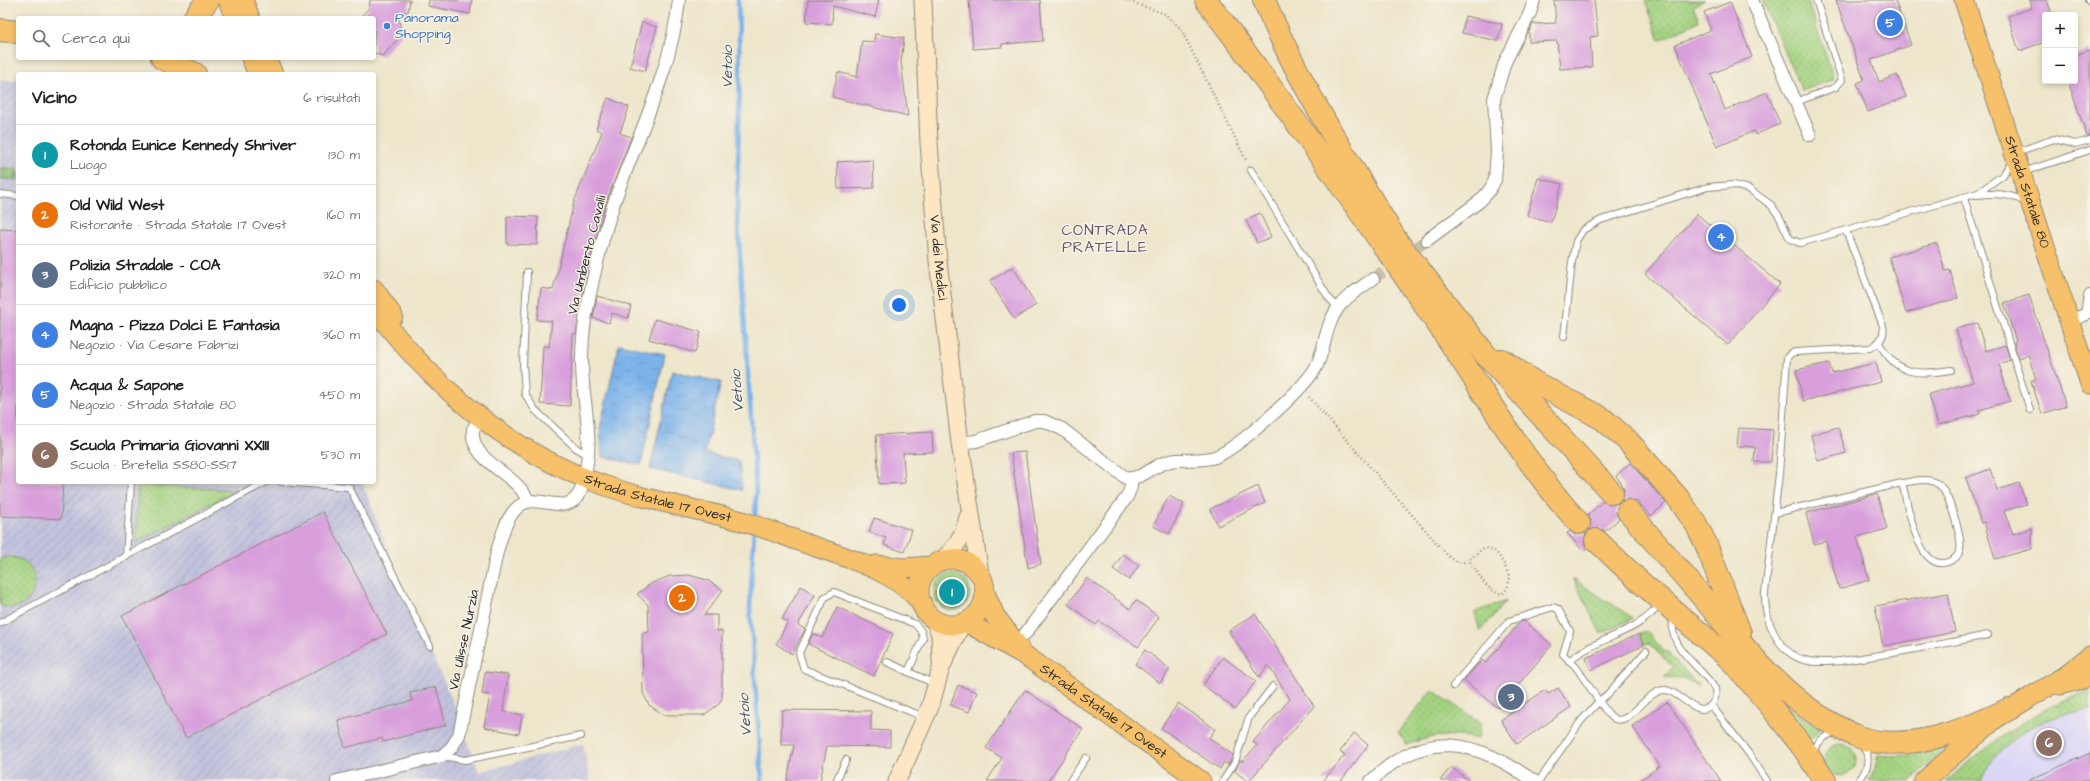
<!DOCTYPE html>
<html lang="it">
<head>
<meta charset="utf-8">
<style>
	body { margin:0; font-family:"Architects Daughter",sans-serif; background:#f6f6f6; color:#202124 }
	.controls { position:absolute; right:12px; top:12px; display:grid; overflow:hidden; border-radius:4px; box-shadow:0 2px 6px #0003 }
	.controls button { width:36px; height:36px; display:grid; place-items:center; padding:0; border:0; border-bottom:1px solid #e0e0e0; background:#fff; color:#202124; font:20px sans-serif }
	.you { position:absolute; left:899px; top:305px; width:14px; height:14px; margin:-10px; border:3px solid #fff; border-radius:50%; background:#1a73e8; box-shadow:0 0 0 6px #1a73e833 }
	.badge { display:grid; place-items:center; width:26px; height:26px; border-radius:50%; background:#ea580c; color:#fff; font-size:13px; font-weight:700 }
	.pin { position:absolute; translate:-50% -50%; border:2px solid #fff; box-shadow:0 1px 4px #0006 }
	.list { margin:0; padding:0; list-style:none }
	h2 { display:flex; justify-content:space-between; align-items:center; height:52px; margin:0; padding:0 16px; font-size:17px }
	h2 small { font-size:13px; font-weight:400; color:#757577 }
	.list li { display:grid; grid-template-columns:26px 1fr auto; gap:12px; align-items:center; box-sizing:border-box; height:60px; padding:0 16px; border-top:1px solid #e0e0e0 }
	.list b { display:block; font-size:15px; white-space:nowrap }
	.list p { margin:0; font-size:13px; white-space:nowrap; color:#757577 }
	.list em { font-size:13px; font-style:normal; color:#757577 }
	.icon { flex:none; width:22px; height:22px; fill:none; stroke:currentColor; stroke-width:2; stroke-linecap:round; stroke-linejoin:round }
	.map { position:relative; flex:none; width:2090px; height:781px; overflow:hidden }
	.search { position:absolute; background:#fff; box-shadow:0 2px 6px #0003; left:16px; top:16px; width:360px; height:44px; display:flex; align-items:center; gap:10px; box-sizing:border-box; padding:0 14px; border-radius:4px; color:#757577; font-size:15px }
	.panel { position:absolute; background:#fff; box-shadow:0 2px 6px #0003; left:16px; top:72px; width:360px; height:412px; border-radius:4px }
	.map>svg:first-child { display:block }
	.built { fill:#dbd6f7 }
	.industrial { fill:url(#industrial-furrows) }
	.grass { fill:url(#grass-dots); stroke:#687f56 }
	.forest { fill:url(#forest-firs); stroke:#57704d }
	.water { fill:url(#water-ripples); stroke:#546e8a }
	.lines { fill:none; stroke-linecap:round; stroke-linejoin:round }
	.stream { stroke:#7cb2ea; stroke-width:4.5 }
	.building { fill:#d89fdc }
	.street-tunnel { stroke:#c7c1ab; stroke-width:12; stroke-dasharray:12 6; stroke-linecap:butt }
	.lane-casing { stroke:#8c887b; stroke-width:8 }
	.street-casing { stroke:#8c887b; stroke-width:14 }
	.secondary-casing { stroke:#8c887b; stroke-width:19 }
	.primary-casing { stroke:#8c887b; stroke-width:21 }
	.highway-casing { stroke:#8c887b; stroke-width:24 }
	.path { stroke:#8c887b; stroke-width:2.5; stroke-dasharray:1 3; stroke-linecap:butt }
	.lane { stroke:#fff; stroke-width:6 }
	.street { stroke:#fff; stroke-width:12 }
	.secondary { stroke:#fce6c4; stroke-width:17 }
	.primary { stroke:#f7c06b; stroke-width:19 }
	.highway { stroke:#f7c06b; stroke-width:22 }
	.shop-dot { fill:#3f7fe0; stroke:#f7f3e8; stroke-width:1.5 }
	.labels { text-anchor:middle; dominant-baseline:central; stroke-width:3; stroke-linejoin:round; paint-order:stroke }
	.shop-label { font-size:14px; fill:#366cbe; stroke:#f7f3e8; text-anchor:start }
	.street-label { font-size:14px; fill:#2b2b2b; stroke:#f7f3e8 }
	.water-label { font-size:15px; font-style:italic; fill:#435464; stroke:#f7f3e8 }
	.neighbourhood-label { font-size:15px; letter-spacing:1px; fill:#685469; stroke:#f7f3e8 }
</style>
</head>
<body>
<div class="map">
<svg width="2090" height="781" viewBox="0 0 2090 781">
	<defs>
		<pattern id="industrial-furrows" width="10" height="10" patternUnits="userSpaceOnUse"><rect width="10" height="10" fill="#c1c2dd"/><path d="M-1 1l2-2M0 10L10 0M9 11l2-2" fill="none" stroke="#a6a7be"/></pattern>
		<pattern id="grass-dots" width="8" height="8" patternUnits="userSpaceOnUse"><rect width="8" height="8" fill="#a4d381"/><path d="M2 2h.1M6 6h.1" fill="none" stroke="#8db570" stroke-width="1.8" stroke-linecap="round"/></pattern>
		<pattern id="forest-firs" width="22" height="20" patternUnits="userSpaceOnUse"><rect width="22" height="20" fill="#83b56f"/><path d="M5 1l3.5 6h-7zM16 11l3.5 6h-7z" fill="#6b935b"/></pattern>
		<pattern id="water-ripples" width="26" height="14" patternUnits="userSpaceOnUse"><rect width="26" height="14" fill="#7cb2ea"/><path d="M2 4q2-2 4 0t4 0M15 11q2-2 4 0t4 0" fill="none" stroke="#6691be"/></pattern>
	</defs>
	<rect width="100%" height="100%" fill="#f7f3e8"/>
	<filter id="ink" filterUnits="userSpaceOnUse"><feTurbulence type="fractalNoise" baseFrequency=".025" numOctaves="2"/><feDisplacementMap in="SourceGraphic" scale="8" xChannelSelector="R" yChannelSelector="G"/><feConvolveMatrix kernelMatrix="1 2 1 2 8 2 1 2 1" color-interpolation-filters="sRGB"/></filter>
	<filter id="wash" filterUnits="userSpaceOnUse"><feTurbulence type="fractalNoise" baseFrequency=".012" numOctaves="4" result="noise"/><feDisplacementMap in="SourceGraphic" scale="16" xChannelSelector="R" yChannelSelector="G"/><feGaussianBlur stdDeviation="0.9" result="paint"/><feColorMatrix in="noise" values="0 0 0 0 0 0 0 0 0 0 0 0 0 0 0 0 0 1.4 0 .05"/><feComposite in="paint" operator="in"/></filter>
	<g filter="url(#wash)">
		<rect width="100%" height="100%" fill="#eee6cb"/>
		<path class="built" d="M2090,710V781H1980L1991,761L2001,749L2026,729L2052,718Z"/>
		<path class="industrial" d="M0,80L18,81V482H362L405,595L452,699L479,772L583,744L590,781H0Z"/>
		<g class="grass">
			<path d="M1645,0H1705L1693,6L1699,21L1660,40Z"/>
			<path d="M1762,0H1807L1834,79L1802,91Z"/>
			<path d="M138,485L237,490L136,543Z"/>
			<path d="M7,557C53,557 36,622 0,605V559Z"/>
			<circle cx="952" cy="592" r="18"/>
			<path d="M1573,579L1633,618L1601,634Z"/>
			<path d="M1506,601L1480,632L1475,612Z"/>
			<path d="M1646,631L1665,652H1668L1699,687L1684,678L1664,677L1673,667L1648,643L1644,645L1639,634Z"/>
			<path d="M1432,690L1481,723L1478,739C1453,733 1430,735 1407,745L1398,732Z"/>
			<path d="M2090,690V710C2043,715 2001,737 1980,781H1946C1984,748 2042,704 2090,690Z"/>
			<path d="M1775,696L1794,712L1821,729L1811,738L1808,743Z"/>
			<circle cx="1840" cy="760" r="16"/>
			<path d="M1943,746L1945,749L1910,781H1869L1875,768L1878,756L1912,755Z"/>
		</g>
		<path class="forest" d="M0,168H18V180L0,179Z"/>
		<g class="water">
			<path d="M619,344L665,354L641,465L602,457L600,428Z"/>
			<path d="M672,371L721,382L705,453L739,461L742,490L650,469Z"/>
		</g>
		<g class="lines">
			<g class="stream">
				<path d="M738,0L740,71L737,210L756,492L755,520"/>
				<path d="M754,529L750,608L762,781"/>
			</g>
		</g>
		<g id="blocks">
			<g class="building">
				<path d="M370,0H410L408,12H397L402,34L383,56L374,53V18H359L369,8Z"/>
				<path d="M429,0H472L470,14L428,6Z"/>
				<path d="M808,0H879L875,17L833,6L832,24L806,22Z"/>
				<path d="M969,0H1040L1043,41L1002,44V47L973,49Z"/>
				<path d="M1554,0H1594L1598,36L1590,37L1592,67L1560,69L1557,41L1529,42V32L1533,24L1556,23Z"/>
				<path d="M1836,0H1895L1911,45L1871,60L1879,82L1897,75L1906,97L1868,112L1857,83L1864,80Z"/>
				<path d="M2030,0H2047L2052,15H2045V42L2019,51L2008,16L2032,8Z"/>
				<path d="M1730,2L1752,57L1711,74L1725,110L1767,92L1780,124L1755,135L1754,131L1717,147L1675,45L1711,30L1704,12Z"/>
				<path d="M1465,16L1502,24L1498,41L1462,33Z"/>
				<path d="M642,22L657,27L645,71L630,67Z"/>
				<path d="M875,34L904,38L901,62L908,116L832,97L838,72L857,77L862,41L874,42Z"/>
				<path d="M2090,50V136H2087L2068,81H2075V55Z"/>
				<path d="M608,98L629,107L620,133L631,137L604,208L588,268L576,334H573L570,406L540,404L543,346L549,347L552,321L537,320L541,288L553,290L574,202L602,132L596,129Z"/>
				<path d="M873,160L874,188L838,189L837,162Z"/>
				<path d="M1538,178L1562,184L1551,222L1527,215Z"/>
				<path d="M1260,213L1271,237L1257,243L1246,220Z"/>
				<path d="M1697,214L1780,284L1728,345L1645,274Z"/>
				<path d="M507,216L538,217L537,245L507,244Z"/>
				<path d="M0,229L18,230V482H63L61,519L0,516Z"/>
				<path d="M1937,243L1945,271L1950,270L1958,298L1906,313L1889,257Z"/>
				<path d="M1013,267L1036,305L1014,319L990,281Z"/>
				<path d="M2029,295L2066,406L2042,414L2031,381L2036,379L2028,355L2018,358L2014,342L2016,341L2004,303Z"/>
				<path d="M597,296L631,306L628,318L612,313L609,323L593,318Z"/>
				<path d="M655,319L701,332L695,353L649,339Z"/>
				<path d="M1977,323L1986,351L2005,345L2010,360L1999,364L2010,401L1979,410L1980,414L1938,425L1929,394L1973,382L1956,329Z"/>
				<path d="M1829,363L1832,373L1876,363L1881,382L1803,401L1796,370Z"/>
				<path d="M1838,427L1846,453L1818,461L1811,435Z"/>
				<path d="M1739,428L1773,430L1771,462H1754L1755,447L1737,446Z"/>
				<path d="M932,432L933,452L903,453L905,483L879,484L876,435Z"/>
				<path d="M1025,452L1041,564L1028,568L1011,453Z"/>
				<path d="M1630,463L1666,503L1651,516L1638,502L1626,499L1621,501L1624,490L1622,484L1616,476Z"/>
				<path d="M1990,469L1997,490L2019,483L2027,504L2004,511L2013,534L2032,528V549L1995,559L1984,522L1981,523L1966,478Z"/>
				<path d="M1258,486L1265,503L1218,526L1210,509Z"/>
				<path d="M1877,494L1887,529L1857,537L1869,580L1839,589L1826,541L1814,544L1806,513Z"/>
				<path d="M1169,496L1184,504L1169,534L1153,526Z"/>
				<path d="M1603,501L1609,505L1619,503L1616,513L1619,519L1605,531L1599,528L1589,530L1591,521L1588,515Z"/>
				<path d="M323,512L387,634L186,738L122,616Z"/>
				<path d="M874,518L912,530L904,552L884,545L886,538L869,532Z"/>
				<path d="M1570,531L1575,535L1586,533L1584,543L1587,548L1583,551L1567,533Z"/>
				<path d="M1123,554L1139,565L1129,580L1113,569Z"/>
				<path d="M689,575L707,580L723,590L704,615H717V631H722V698L719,704L704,715H664L649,705L643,693L642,633L649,632L648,605L637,594L652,583L670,576Z"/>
				<path d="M1087,578L1130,609L1136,600L1159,617L1138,647L1099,621L1096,625L1068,604Z"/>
				<path d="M801,586L815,595L798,625L805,629L792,654L776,644L788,622L782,619Z"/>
				<path d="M1948,593L1955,632L1883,646L1875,606Z"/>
				<path d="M837,607L893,634L874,676L808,644L813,633L822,638Z"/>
				<path d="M1255,614L1314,706L1249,781H1247L1235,771L1240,760L1242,762L1257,745L1253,742L1290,699L1268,665L1259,677L1229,631Z"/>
				<path d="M1524,621L1552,645L1498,708L1464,680L1482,660L1486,663L1520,622Z"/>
				<path d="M1639,634L1644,645L1591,670L1586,658Z"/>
				<path d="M1145,650L1170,669L1160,683L1135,664Z"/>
				<path d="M1223,657L1256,681L1235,709L1203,685Z"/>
				<path d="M485,672L508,675L503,711L522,715L519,734L484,727L490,695L482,694Z"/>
				<path d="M958,685L977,692L969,712L950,705Z"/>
				<path d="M436,687L446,725L383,742L382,738L345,748L338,720L412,701L410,693Z"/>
				<path d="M1558,688L1571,707L1517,744L1501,720L1545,690L1548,694Z"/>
				<path d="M1025,690L1083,729L1048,781H987L1002,758L986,748Z"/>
				<path d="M1667,702L1721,781H1639L1660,766L1632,726Z"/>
				<path d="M1178,703L1215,729L1209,738L1233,755L1228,765L1224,762L1220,769L1161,728Z"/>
				<path d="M782,710L871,711V730L890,731V747L827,746L820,781H787L794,745H781Z"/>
				<path d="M1354,733L1368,745L1341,781H1323L1345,755L1340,752Z"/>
				<path d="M2090,753V781H2027Z"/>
				<path d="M1451,767L1469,781H1440Z"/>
			</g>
		</g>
	</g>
	<g filter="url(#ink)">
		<use href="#blocks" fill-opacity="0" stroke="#8c887b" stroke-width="1"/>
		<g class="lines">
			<path class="street-tunnel" d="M1373,279L1427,240"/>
			<g class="lane-casing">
				<g id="lane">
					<path d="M2088,0L2090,2"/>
					<path d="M1796,102L1836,87L1842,80L1816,0"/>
					<path d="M2017,152L2054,139L2075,144L2090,140"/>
					<path d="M1251,170L1328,297L1338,308"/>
					<path d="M2023,172L2090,150"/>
					<path d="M0,194L18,196"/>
					<path d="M1976,195C1992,193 2011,193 2025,202"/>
					<path d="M1964,198L2030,410"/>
					<path d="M1846,231L1883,326C1885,336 1880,343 1870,348L1795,352L1790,354L1787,358L1779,474L1765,593C1764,619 1777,652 1804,660C1824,665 1847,660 1868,657C1908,651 1948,643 1988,635"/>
					<path d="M527,272L523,365L525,394L535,410L576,448L588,455"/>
					<path d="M1564,337L1572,262L1576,241L1583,230L1601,220L1708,187L1733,185L1749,189L1771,205L1779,216L1790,239L1800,243L1978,193L2003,175L2012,161"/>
					<path d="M1879,343C1898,376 1916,375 1951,370"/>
					<path d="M282,482L349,487L430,646"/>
					<path d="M1775,513L1902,483C1914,481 1928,477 1938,484C1948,490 1963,539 1960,549C1959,556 1954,560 1948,562C1917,573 1908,503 1902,483"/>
					<path d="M126,557L131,482"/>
					<path d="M0,623L266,482"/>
					<path d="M1646,651L1608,694L1599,701C1604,707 1608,716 1615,719C1630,726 1648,688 1666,690C1680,692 1699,720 1712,704C1716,699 1716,695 1715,689C1702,666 1665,648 1674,617"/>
					<path d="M1569,661C1596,637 1638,634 1660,604"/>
					<path d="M887,662L935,684"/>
					<path d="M908,672L923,638L921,631L915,624L834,592L825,597L799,653L804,669L924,717"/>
					<path d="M1453,686L1509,621L1553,607L1558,609L1570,631L1563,654L1576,667L1599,701L1581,721L1539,781"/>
					<path d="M1711,705L1749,754L1767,781"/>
					<path d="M1813,754C1816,742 1824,736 1835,732"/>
					<path d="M442,756L465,760L581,736"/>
					<path d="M836,781L846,760"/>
					<path d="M1070,781L1086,758"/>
					<path d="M1223,781L1235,762L1249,717L1273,686"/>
					<path d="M1858,781C1868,771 1871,757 1863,745"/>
				</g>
			</g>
			<g class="street-casing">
				<g id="street">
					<path d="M1752,0L1810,135"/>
					<path d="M1427,240L1480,201L1489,191L1495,180L1497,151L1494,99L1505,62L1530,13L1534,0"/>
					<path d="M2069,321L2087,314L2090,296"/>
					<path d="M481,418L473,429C469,463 518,473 528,501"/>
					<path d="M960,443L976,441L1035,421H1044L1062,429L1126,478C1143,480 1154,464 1170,461C1185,458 1200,462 1215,457C1238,448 1307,387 1317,365C1325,347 1326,324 1338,308C1346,296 1361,288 1373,279"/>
					<path d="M1025,634L1127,497L1131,487V478"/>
					<path d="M337,781L442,756L452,747L459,735L497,552C501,538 505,522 514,511C535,485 565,522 580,492C582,488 582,482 584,477C593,446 586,415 583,383C581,362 582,341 585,320C593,275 604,229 620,186C643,125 672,65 679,0"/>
					<path d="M1371,781C1428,726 1475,741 1534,781"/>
				</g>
			</g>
			<g class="secondary-casing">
				<g id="secondary">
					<path id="s1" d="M923,0L929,143L938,261L960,443L980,574"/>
					<path d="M940,562C956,549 963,536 968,517"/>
					<path d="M934,619L940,634L941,662"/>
					<path d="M897,781L930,707L941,668L962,623"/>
				</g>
			</g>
			<g class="primary-casing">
				<g id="primary">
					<path d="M228,0L235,18"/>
					<path d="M243,0L250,18"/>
					<path id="s2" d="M1964,0L2090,384"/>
					<path d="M251,58L258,74"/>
					<path d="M266,58L273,74"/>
					<path d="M374,289L393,316"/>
					<path id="s3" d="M374,308C430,383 506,449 595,482C640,499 688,507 734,519C761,526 787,537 813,546C852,559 894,571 922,603"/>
					<circle cx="952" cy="592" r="33"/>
					<path d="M876,565L903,568L932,566"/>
					<path d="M985,593L995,616L1019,647"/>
					<path id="s4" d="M966,622L1026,656L1201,781"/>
					<path d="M2059,685L2090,677"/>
					<path d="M1924,781L1995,719L2063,677L2090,656"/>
				</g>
			</g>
			<g class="highway-casing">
				<g id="highway">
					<path d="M1206,0C1286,105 1362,214 1437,323C1484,391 1523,462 1579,523"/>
					<path d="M1264,0C1299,84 1348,161 1395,238"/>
					<path d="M194,18L208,0"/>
					<path d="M0,30L18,32"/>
					<path d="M162,58L195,74"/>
					<path d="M1389,231L1485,354L1612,493"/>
					<path d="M1502,360L1534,382L1603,419L1628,441L1678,498L1696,524L1706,544L1740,633"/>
					<path d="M1628,511C1654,541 1679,570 1705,600C1744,647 1780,695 1834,725C1849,733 1863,740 1879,742C1923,747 1970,728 2009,709"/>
					<path d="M1596,540L1638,580L1731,660L1769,704L1804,749L1825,781"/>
				</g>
			</g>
			<g class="path">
				<path d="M1126,0L1165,14L1181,29L1247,162"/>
				<path d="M1309,397L1448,556C1465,570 1469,558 1484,548C1500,548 1504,566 1510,578L1507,589L1502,594C1484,591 1480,573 1469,561"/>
			</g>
			<use href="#lane" class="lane"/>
			<use href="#street" class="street"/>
			<use href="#secondary" class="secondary"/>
			<use href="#primary" class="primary"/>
			<use href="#highway" class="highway"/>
		</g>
	</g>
	<circle class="shop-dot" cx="387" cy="26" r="4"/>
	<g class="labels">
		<g class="shop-label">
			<text x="395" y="18">Panorama<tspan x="395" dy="16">Shopping</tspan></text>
		</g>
		<g class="street-label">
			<text stroke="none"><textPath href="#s2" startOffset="202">Strada Statale 80</textPath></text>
			<text transform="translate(587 255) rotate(-76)">Via Umberto Cavalli</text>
			<text stroke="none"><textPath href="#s1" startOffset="258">Via dei Medici</textPath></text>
			<text stroke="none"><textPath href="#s3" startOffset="350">Strada Statale 17 Ovest</textPath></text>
			<text transform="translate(464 640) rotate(-78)">Via Ulisse Nurzia</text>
			<text stroke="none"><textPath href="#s4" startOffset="164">Strada Statale 17 Ovest</textPath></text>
		</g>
		<g class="water-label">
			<text transform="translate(727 67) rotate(-90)">Vetoio</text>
			<text transform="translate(737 391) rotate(-94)">Vetoio</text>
			<text transform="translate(745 715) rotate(-94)">Vetoio</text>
		</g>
		<g class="neighbourhood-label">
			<text x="1105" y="230">CONTRADA<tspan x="1105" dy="17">PRATELLE</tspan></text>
		</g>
	</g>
</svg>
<div class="controls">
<button>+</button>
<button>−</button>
</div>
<div class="you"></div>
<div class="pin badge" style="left:952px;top:592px;background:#0f9aa8">1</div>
<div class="pin badge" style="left:682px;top:598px;background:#e8710a">2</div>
<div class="pin badge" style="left:1511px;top:697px;background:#5c6f8a">3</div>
<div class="pin badge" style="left:1721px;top:237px;background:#3f7fe0">4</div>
<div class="pin badge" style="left:1890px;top:23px;background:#3f7fe0">5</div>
<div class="pin badge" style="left:2049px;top:743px;background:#8d6e63">6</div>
<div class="search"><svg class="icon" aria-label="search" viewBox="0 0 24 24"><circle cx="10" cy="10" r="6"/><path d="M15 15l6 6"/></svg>Cerca qui</div>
<section class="panel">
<h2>Vicino<small>6 risultati</small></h2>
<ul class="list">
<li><span class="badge" style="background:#0f9aa8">1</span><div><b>Rotonda Eunice Kennedy Shriver</b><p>Luogo</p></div><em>130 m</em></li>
<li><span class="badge" style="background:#e8710a">2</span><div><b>Old Wild West</b><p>Ristorante · Strada Statale 17 Ovest</p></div><em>160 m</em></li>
<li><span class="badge" style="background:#5c6f8a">3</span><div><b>Polizia Stradale - COA</b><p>Edificio pubblico</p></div><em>320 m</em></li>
<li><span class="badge" style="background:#3f7fe0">4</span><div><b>Magna - Pizza Dolci E Fantasia</b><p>Negozio · Via Cesare Fabrizi</p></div><em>360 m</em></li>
<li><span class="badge" style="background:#3f7fe0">5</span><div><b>Acqua &amp; Sapone</b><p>Negozio · Strada Statale 80</p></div><em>450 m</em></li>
<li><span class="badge" style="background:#8d6e63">6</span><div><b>Scuola Primaria Giovanni XXIII</b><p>Scuola · Bretella SS80-SS17</p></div><em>530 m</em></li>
</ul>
</section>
</div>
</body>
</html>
